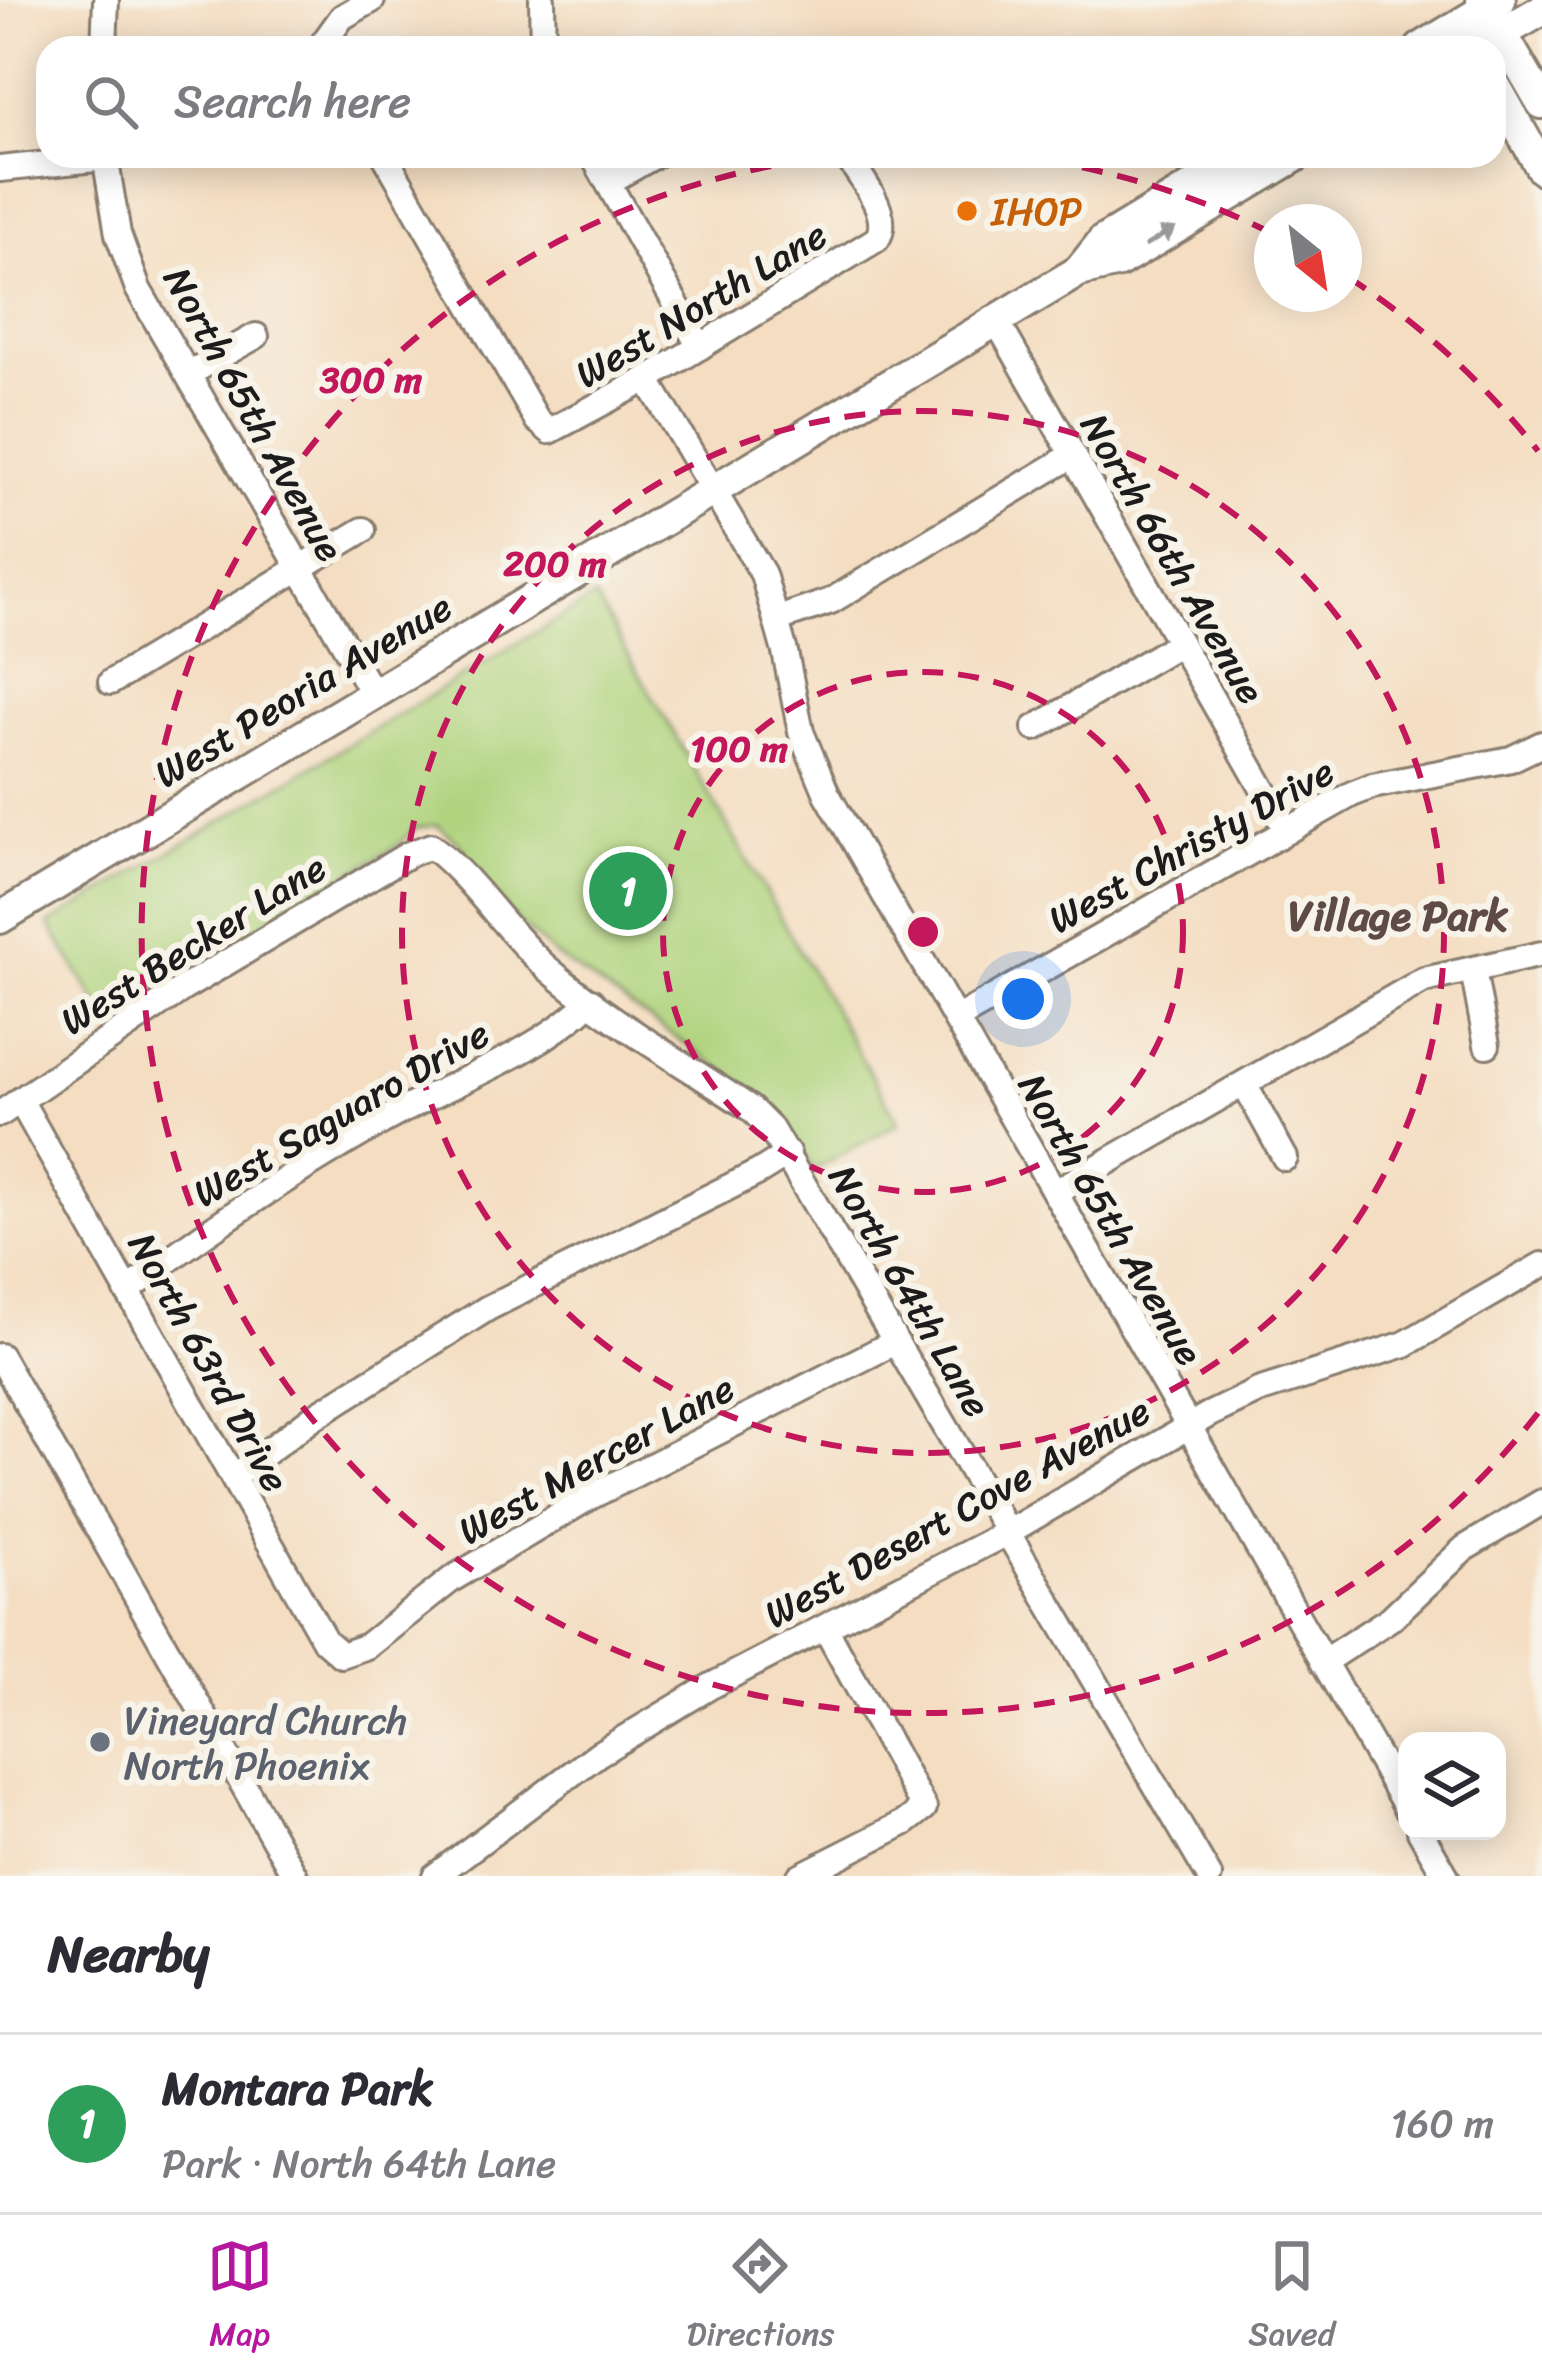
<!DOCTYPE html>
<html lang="en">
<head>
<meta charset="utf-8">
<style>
	body { margin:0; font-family:Sriracha,sans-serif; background:#f7f7f7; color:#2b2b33 }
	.controls { position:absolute; right:36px; bottom:36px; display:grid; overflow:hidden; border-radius:24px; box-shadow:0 6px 30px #0003 }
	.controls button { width:108px; height:108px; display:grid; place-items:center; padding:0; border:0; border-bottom:3px solid #e1e1e2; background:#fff; color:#2b2b33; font:60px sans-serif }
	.compass { position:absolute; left:1254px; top:204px; width:108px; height:108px; border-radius:50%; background:#fff; box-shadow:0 6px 30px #0003; rotate:150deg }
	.you { position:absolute; left:1023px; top:999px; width:42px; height:42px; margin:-30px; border:9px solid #fff; border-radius:50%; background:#1a73e8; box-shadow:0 0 0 18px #1a73e833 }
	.badge { display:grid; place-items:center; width:78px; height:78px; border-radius:50%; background:#b5179e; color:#fff; font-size:39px; font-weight:700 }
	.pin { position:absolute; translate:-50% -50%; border:6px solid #fff; box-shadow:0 3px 12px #0006 }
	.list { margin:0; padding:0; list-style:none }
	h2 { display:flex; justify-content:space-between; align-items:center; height:156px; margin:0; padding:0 48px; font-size:51px }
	h2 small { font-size:39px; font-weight:400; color:#7c7c81 }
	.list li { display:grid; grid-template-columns:78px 1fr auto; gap:36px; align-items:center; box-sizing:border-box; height:180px; padding:0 48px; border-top:3px solid #e1e1e2 }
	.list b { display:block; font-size:45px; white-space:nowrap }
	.list p { margin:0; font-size:39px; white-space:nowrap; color:#7c7c81 }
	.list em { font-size:39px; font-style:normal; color:#7c7c81 }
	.icon { flex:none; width:66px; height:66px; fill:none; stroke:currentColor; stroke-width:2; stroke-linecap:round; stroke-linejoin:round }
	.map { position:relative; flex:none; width:1542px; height:1876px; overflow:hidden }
	.search { position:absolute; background:#fff; box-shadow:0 6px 30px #0003; left:36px; right:36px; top:36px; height:132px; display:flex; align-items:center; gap:30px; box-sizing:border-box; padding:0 42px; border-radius:36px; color:#7c7c81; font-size:45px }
	.sheet { height:336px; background:#fff }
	nav { display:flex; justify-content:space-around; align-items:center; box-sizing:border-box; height:168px; border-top:3px solid #e1e1e2; background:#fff; font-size:33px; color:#7c7c81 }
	nav a { display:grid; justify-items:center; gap:6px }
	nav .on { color:#b5179e }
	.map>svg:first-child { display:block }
	.green { fill:#afd37d; stroke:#66784c; stroke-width:3 }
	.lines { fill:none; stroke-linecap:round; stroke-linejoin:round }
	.minor-casing { stroke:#887c6e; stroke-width:30 }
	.major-casing { stroke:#887c6e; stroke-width:36 }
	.minor { stroke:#fff; stroke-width:24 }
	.major { stroke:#fff; stroke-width:30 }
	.oneway { fill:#999 }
	.ring { fill:none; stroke:#c2185b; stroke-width:6; stroke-dasharray:21 15 }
	.food-dot { fill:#e8710a; stroke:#f7f3e8; stroke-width:4.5 }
	.worship-dot { fill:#6b7280; stroke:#f7f3e8; stroke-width:4.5 }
	.labels { text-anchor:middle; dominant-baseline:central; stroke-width:12; stroke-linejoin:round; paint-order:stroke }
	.food-label { font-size:39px; fill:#c56008; stroke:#f7f3e8; text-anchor:start }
	.street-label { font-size:39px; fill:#1c1c1c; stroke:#f7f3e8 }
	.worship-label { font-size:39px; fill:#5b616d; stroke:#f7f3e8; text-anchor:start }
	.neighbourhood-label { font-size:42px; font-weight:bold; fill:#5e4b46; stroke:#f7f3e8 }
	.centre { fill:#c2185b; stroke:#f7f3e8; stroke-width:6 }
	.ring-label { font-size:36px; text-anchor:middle; font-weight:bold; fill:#c2185b; stroke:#f7f3e8; stroke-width:12; stroke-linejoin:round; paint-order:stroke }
</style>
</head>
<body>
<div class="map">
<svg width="1542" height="1876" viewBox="0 0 1542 1876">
	<rect width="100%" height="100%" fill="#f7f3e8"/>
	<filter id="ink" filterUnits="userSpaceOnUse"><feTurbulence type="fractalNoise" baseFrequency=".00833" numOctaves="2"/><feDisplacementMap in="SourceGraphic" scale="24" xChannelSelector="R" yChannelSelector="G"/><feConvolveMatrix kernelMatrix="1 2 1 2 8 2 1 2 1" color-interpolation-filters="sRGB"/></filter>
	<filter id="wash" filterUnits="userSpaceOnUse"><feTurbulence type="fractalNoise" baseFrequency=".004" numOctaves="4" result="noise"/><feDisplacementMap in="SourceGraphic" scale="48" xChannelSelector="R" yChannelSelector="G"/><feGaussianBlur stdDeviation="2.7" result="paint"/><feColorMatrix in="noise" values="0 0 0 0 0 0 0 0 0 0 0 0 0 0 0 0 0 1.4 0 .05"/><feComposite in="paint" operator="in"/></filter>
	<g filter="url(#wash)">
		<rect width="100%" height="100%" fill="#f4ddc1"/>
		<path class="green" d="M595,597L899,1123L814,1170L788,1126L754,1091L552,953L511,915L471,867L463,847L438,825L416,828L395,847L186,971L109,1023L49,924Z"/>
	</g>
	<g filter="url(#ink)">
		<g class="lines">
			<g class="minor-casing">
				<g id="minor">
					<path d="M542,0L543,48"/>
					<path d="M104,48L106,0"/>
					<path d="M325,48L324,42L342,17L372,0"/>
					<path d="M105,156L118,234L138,289L373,694"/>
					<path d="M385,156L537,420L550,431L647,379L877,239C893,215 860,178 847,156"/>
					<path d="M593,156L700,347"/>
					<path d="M0,169L105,158"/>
					<path d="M608,182L654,156"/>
					<path d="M996,320L1287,831"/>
					<path d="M188,374L256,336"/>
					<path d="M647,379L763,574L785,652L801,732L827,794L1407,1808"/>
					<path d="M778,619L831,601L1073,455"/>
					<path d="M111,682L363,530"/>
					<path d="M1035,728L1180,643"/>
					<path d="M1473,970L1487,1045"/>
					<path d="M956,1019L1352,794L1372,786L1511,759L1542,744"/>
					<path d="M1244,1084L1285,1158"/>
					<path d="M20,1100L325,1641L341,1655L367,1646L452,1579L590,1497L895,1342"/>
					<path d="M0,1114L182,989L409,854L431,846C475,880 504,930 546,967C608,1021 683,1063 751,1109L771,1129L1209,1876"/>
					<path d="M1055,1192L1424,980L1542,954"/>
					<path d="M127,1291C209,1228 294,1172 383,1121C453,1081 532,1057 591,1001"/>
					<path d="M0,1356L295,1876"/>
					<path d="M233,1477L312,1418L488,1308L759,1172L788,1154"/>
					<path d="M1323,1662L1391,1618L1465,1548L1542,1502"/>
					<path d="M1420,1831L1446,1876"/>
					<path d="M435,1876L598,1754L711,1686L1010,1531L1208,1415L1258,1391L1405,1344L1542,1265"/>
					<path d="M800,1876L906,1822L924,1808L826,1629"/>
				</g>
			</g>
			<g class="major-casing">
				<g id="major">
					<path d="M1482,0L1542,103"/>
					<path d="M1421,48L1500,0"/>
					<path d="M1476,48L1542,10"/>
					<path d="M1494,84L1542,169"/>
					<path d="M1079,271L1103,241L1243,156"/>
					<path d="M0,918L1079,271L1119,262L1296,156"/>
				</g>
			</g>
			<use href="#minor" class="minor"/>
			<use href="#major" class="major"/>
		</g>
		<defs><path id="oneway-solid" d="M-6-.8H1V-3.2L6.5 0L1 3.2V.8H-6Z" transform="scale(3)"/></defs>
		<use class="oneway" href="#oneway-solid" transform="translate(1160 237) rotate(-31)"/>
	</g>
	<g class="ring">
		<circle cx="923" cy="932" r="260"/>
		<circle cx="923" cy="932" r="521"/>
		<path d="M1538 1413A781 781 0 1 1 835 156M1011 156A781 781 0 0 1 1271 233M1348 277A781 781 0 0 1 1538 451"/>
	</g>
	<circle class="food-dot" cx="967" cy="211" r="12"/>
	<circle class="worship-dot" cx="100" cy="1742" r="12"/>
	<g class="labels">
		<g class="food-label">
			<text x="991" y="211">IHOP</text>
		</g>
		<g class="street-label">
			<text transform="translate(701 304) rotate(-31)">West North Lane</text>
			<text transform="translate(254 414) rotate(61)">North 65th Avenue</text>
			<text transform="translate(1173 558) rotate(60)">North 66th Avenue</text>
			<text transform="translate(303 690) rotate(-31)">West Peoria Avenue</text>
			<text transform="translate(1191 845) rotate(-29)">West Christy Drive</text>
			<text transform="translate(193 944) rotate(-32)">West Becker Lane</text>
			<text transform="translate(341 1113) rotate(-30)">West Saguaro Drive</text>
			<text transform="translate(1111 1219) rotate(60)">North 65th Avenue</text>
			<text transform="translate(910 1291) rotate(60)">North 64th Lane</text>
			<text transform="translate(209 1362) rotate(61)">North 63rd Drive</text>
			<text transform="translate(596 1459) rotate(-29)">West Mercer Lane</text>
			<text transform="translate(957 1512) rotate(-29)">West Desert Cove Avenue</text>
		</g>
		<g class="worship-label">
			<text x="124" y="1720">Vineyard Church<tspan x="124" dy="45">North Phoenix</tspan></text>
		</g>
		<g class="neighbourhood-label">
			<text x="1398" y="916">Village Park</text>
		</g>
	</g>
	<circle cx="923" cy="932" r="18" class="centre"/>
	<g class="ring-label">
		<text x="371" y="392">300 m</text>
		<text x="555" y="576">200 m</text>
		<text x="739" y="761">100 m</text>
	</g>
</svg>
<div class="controls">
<button><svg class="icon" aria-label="layers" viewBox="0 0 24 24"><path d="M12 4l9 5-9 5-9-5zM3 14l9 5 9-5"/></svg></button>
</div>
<svg class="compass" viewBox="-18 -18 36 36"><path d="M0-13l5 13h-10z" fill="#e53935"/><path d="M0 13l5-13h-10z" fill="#7c7c81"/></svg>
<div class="you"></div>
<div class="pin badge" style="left:628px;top:891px;background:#2e9e5b">1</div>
<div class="search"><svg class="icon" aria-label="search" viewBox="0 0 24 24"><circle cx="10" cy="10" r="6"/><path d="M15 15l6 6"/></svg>Search here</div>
</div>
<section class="sheet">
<h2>Nearby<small></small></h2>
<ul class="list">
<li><span class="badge" style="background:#2e9e5b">1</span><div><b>Montara Park</b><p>Park · North 64th Lane</p></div><em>160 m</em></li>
</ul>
</section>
<nav>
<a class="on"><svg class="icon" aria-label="map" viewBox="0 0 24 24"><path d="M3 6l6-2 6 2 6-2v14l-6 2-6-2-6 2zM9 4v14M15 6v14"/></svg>Map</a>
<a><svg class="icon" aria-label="directions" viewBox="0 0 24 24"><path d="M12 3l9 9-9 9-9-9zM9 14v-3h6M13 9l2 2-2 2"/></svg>Directions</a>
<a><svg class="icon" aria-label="saved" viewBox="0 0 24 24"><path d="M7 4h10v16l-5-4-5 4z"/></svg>Saved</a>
</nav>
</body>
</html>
